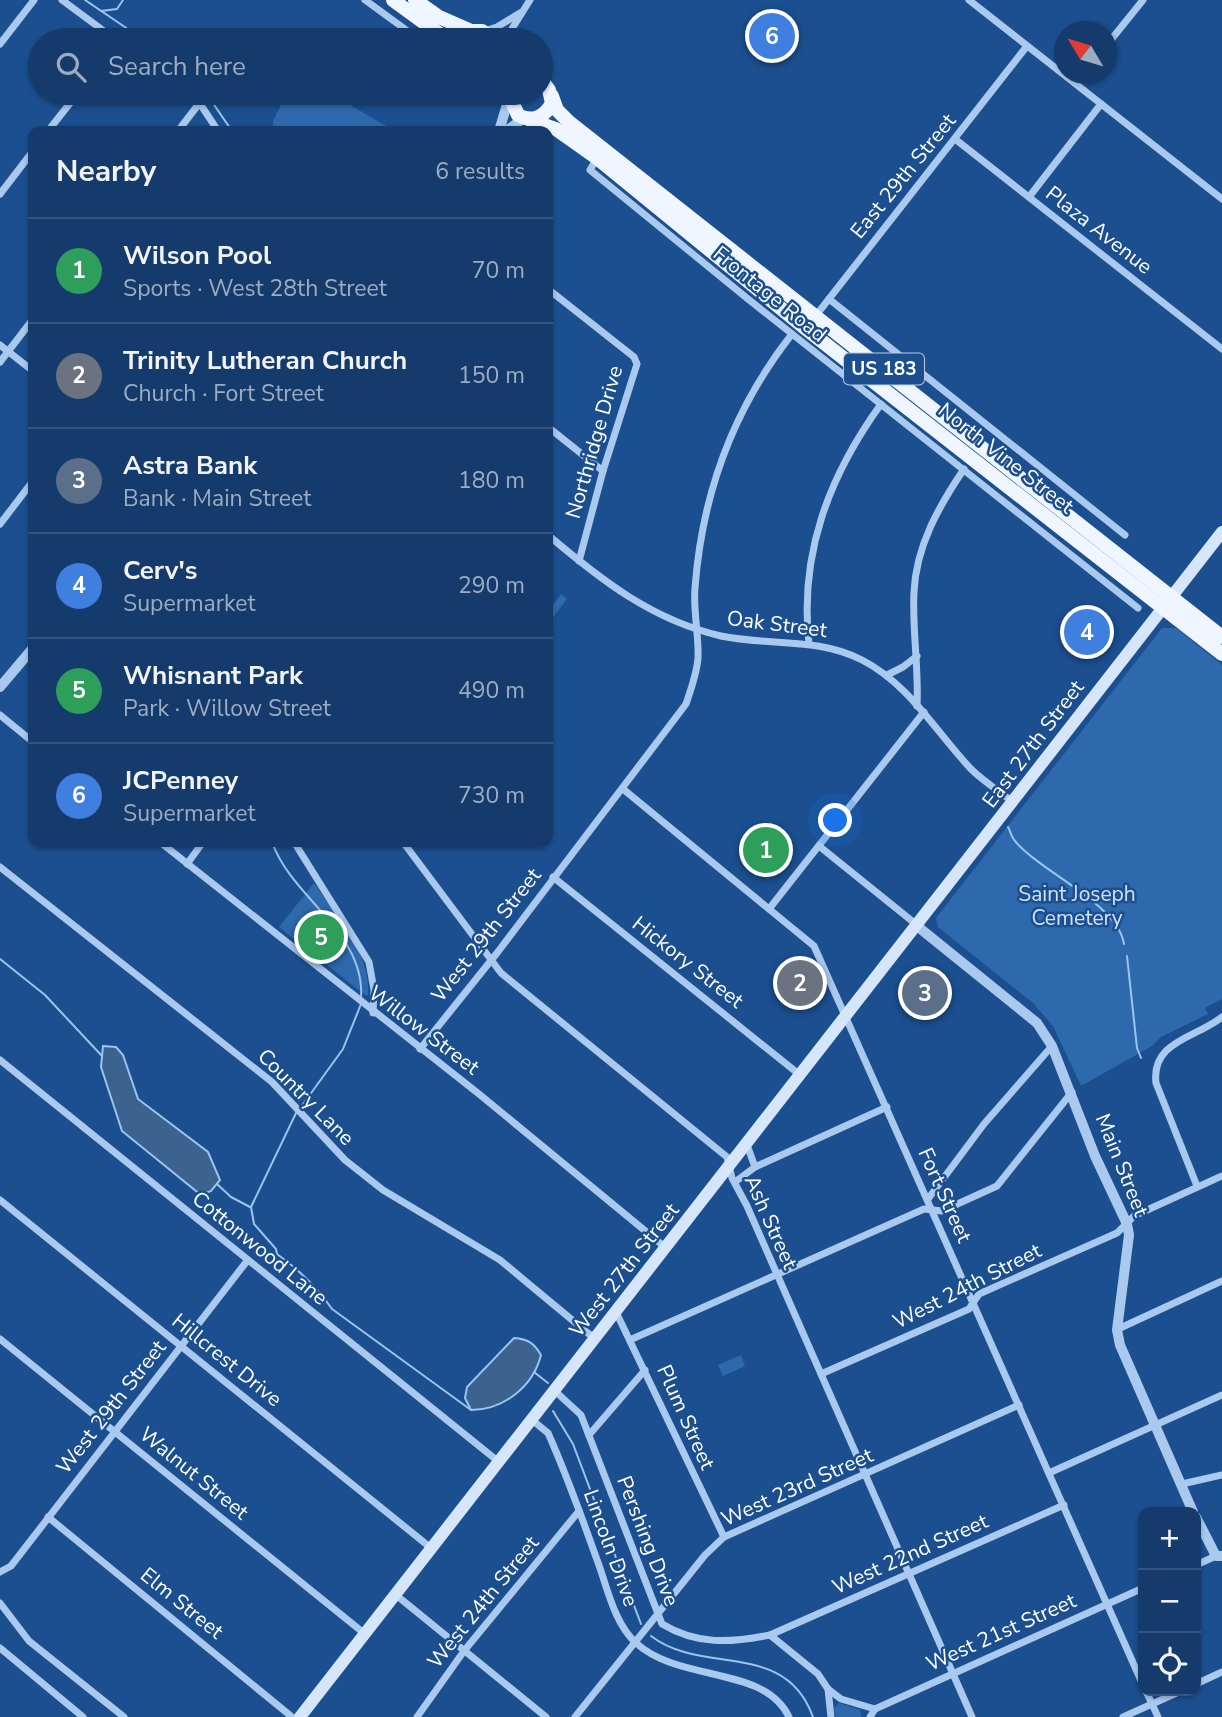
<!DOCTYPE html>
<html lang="en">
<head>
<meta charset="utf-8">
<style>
	body { margin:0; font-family:"Nunito Sans",sans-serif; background:#214673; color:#f1f3f6 }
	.controls { position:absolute; right:21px; bottom:21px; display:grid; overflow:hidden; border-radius:14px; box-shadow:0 2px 5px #0004 }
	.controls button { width:63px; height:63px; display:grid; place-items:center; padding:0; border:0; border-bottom:2px solid #33557e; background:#143b6b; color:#f1f3f6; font:35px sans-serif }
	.compass { position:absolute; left:1054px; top:21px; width:63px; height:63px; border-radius:50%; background:#143b6b; box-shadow:0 2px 5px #0004; rotate:308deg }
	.you { position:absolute; left:836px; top:821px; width:24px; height:24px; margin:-18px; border:5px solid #fff; border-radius:50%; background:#1a73e8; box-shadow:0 0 0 10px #1a73e833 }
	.badge { display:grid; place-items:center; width:46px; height:46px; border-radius:50%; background:#ffd166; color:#fff; font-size:23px; font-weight:700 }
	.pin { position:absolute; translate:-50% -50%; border:4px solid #fff; box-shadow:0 2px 7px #0006 }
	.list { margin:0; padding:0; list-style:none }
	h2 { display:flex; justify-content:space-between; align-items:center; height:91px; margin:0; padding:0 28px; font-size:30px }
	h2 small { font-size:23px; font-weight:400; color:#9dadc1 }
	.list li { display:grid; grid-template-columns:46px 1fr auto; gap:21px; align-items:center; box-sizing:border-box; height:105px; padding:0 28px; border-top:2px solid #33557e }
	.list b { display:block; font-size:26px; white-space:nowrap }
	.list p { margin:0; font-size:23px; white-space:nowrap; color:#9dadc1 }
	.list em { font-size:23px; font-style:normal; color:#9dadc1 }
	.icon { flex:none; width:38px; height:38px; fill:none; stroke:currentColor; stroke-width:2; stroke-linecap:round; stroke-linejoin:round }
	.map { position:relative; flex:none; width:1222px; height:1717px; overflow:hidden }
	.search { position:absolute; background:#143b6b; box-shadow:0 2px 5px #0004; left:28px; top:28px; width:525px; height:77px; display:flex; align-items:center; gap:18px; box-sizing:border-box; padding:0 24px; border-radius:38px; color:#9dadc1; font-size:26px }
	.panel { position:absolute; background:#143b6b; box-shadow:0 2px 5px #0004; left:28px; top:126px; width:525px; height:721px; border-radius:14px }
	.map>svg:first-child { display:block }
	.green { fill:#2e69ad }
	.water { fill:#3c6290; stroke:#9cc4f0; stroke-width:2 }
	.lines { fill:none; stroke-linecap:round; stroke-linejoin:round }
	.stream { stroke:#9cc4f0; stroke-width:2 }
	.minor { stroke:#a9c9ee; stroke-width:7 }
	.tertiary { stroke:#a9c9ee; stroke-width:10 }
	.secondary { stroke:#d6e6fa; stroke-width:12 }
	.primary { stroke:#f0f6ff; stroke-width:14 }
	.labels { text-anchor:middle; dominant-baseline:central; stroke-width:5; stroke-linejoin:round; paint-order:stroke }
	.shield { fill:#1b4f8f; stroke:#bbcadd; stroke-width:2 }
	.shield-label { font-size:19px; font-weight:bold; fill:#fff }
	.street-label { font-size:21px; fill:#fff; stroke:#1b4f8f }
	.park-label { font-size:21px; fill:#cfe3fa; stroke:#1b4f8f }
</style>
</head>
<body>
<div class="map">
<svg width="1222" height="1717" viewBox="0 0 1222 1717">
	<rect width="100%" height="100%" fill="#1b4f8f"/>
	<g class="green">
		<path d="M287,93H329L395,131H273V121Z"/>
		<path d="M561,594L567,599L548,624V611Z"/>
		<path d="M1162,628H1176L1222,665V999L1205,1008L1208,1014L1161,1037L1152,1046L1081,1086L1053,1026L1033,1003L938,927L936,918Z"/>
		<path d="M770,822L787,835L779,845L789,853L768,879L742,858Z"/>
		<path d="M314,883C335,915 372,954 368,995H365L279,927Z"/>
		<path d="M741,1355L745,1366L723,1376L718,1365Z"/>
		<path d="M839,1703L860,1710L862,1717H836L834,1708Z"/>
	</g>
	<g class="water">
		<path d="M766,836L778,845L761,866L750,857Z"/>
		<path d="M103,1046L116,1047L123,1055L138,1099L208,1152L220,1180L211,1191L201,1195L122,1131L101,1067Z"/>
		<path d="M514,1338C528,1339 534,1343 541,1355C533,1387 503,1410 471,1410L465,1398L467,1387Z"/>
	</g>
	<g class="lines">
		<g class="stream">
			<path d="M85,0L144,40"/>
			<path d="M101,11L117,9L123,0"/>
			<path d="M206,93L232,131"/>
			<path d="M1008,827C1011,832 1011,837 1015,841C1042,873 1118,904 1124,944"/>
			<path d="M272,842C292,899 366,932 361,999"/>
			<path d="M1127,956L1137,1048L1141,1058"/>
			<path d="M0,959L45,995L102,1056"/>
			<path d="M301,1107L343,1049L361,1004"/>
			<path d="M297,1111L251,1207L254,1224L276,1249L277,1254C298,1269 317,1287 332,1309L471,1410"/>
			<path d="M217,1184L231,1197L250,1207"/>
			<path d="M534,1372L548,1383"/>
			<path d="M553,1411L573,1444L641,1624"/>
			<path d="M651,1636C703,1676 785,1639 813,1717"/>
		</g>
		<g class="minor">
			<path d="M62,0L116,40"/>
			<path d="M365,0L420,40"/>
			<path d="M969,0L1222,199"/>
			<path d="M484,31L497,27L520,13"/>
			<path d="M505,40L530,0"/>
			<path d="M0,44L34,0"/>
			<path d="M1106,46L1143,0"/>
			<path d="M1076,84L1085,74"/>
			<path d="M193,93L218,131"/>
			<path d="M48,131L78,93"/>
			<path d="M178,131L201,101"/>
			<path d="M955,139L1222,349"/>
			<path d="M597,158L590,170L748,299L1138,608"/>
			<path d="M0,194L33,151"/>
			<path d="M1029,197L1101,104"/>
			<path d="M548,289L634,357L637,364L603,471L579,561"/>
			<path d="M829,299L1125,535"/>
			<path d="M814,318L1027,46"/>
			<path d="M0,345L33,371"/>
			<path d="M0,362L33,319"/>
			<path d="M548,427L603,471"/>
			<path d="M0,524L33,481"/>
			<path d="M548,535C601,580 652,620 721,636C769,646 818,637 862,660C909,684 936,732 971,769C983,781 999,791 1013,802"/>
			<path d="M809,644C799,554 829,476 881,404"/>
			<path d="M887,675L903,667L917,656"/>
			<path d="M917,706C919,668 912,630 914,592C916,546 939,506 964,469"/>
			<path d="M0,715L33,742"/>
			<path d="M623,789L814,946L1143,1685"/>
			<path d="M160,842L479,1094L666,1248"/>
			<path d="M294,842L369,962L374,990L373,1013"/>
			<path d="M403,842L501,973L727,1157L732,1178L747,1206L972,1717"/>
			<path d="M819,846L917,925"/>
			<path d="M187,864L203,842"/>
			<path d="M0,867L272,1082L345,1160L383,1190L500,1260L589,1334L596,1336"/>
			<path d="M553,877L800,1075"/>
			<path d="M769,909L924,712"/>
			<path d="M420,1049L497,953L686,704C691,689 697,673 698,658C699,635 693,611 695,588C702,494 733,409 792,334"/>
			<path d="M0,1060L499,1462"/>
			<path d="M747,1145L755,1167"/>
			<path d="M735,1182L755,1167L887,1107"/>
			<path d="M1197,1186L1156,1083C1151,1041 1196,1038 1222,1017"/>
			<path d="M928,1199L984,1124L1052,1046"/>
			<path d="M0,1200L431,1548"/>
			<path d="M616,1312L724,1537"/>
			<path d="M1118,1329L1222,1281"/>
			<path d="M0,1339L365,1634"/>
			<path d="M632,1339L924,1209L942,1211L997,1186L1072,1092"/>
			<path d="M821,1374L969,1309L979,1294L1117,1233L1134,1216L1222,1176"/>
			<path d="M555,1391L581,1415L662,1624C697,1645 730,1643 770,1635L1064,1505"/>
			<path d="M532,1420L548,1433C566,1473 581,1515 596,1557C607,1585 613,1622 636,1643C680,1683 764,1665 789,1717"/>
			<path d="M589,1435L645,1370"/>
			<path d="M1049,1473L1222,1395"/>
			<path d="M1182,1484L1222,1475"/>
			<path d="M48,1517L292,1717"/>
			<path d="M1196,1565L1216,1556"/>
			<path d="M0,1572L11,1566L247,1261"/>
			<path d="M396,1595L546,1717"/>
			<path d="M0,1603L29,1641L124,1717"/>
			<path d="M770,1635L818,1674L828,1689L831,1717"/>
			<path d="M0,1648L83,1717"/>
			<path d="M1196,1684L1222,1672"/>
			<path d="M828,1689L841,1699L875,1709"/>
			<path d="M1146,1691L1158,1717"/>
			<path d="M417,1717L464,1651L579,1511"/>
			<path d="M575,1717L705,1555L724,1537L1019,1405"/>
			<path d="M870,1717L875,1709L1143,1588"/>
			<path d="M1123,1717L1181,1691"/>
		</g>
		<g class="tertiary">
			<path d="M499,131L509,98"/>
			<path d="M506,131L524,118"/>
			<path d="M0,687L33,648"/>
			<path d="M917,926L1037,1023L1052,1046L1095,1156L1127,1224L1129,1235L1117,1330L1120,1345L1193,1512"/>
			<path d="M1196,1517L1216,1556H1222"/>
		</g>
		<path class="secondary" d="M300,1717L1222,532"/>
		<g class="primary">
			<path d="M393,0L448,40"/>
			<path d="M415,0L439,17L471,31"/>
			<path d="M459,40L471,31H482L495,40"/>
			<path d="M508,93L518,115C532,123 545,117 552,103L549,90L541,79"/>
			<path d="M552,96L557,110L569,122L1222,637"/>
			<path d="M530,120L556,129L597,158L805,328L1222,654"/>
		</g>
	</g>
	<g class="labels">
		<rect class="shield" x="844" y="353.5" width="80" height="31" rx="5"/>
		<g class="shield-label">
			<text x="884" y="369">US 183</text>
		</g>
		<g class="street-label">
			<text transform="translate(903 176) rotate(-51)">East 29th Street</text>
			<text transform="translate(1099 230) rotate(38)">Plaza Avenue</text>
			<text transform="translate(770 294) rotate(39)">Frontage Road</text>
			<text transform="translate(594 442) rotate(-74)">Northridge Drive</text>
			<text transform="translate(1006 458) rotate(38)">North Vine Street</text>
			<text transform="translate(777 624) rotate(7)">Oak Street</text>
			<text transform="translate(1033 744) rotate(-53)">East 27th Street</text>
			<text transform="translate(486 935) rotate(-52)">West 29th Street</text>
			<text transform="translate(688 962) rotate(38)">Hickory Street</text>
			<text transform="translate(424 1030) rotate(37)">Willow Street</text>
			<text transform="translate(306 1097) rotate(45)">Country Lane</text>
			<text transform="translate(1122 1165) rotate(68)">Main Street</text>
			<text transform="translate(945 1195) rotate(66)">Fort Street</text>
			<text transform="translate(771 1222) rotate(66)">Ash Street</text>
			<text transform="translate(260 1248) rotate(39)">Cottonwood Lane</text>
			<text transform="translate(624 1270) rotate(-52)">West 27th Street</text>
			<text transform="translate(967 1286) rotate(-27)">West 24th Street</text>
			<text transform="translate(227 1360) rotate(39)">Hillcrest Drive</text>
			<text transform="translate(111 1407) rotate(-52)">West 29th Street</text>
			<text transform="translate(686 1417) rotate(66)">Plum Street</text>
			<text transform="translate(194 1473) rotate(39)">Walnut Street</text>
			<text transform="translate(797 1487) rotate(-24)">West 23rd Street</text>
			<text transform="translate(648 1541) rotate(69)">Pershing Drive</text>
			<text transform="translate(611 1548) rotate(70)">Lincoln Drive</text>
			<text transform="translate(910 1554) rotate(-24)">West 22nd Street</text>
			<text transform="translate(483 1602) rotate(-51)">West 24th Street</text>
			<text transform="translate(182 1603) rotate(39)">Elm Street</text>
			<text transform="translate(1001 1632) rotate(-24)">West 21st Street</text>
		</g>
		<g class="park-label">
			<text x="1077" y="894">Saint Joseph<tspan x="1077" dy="24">Cemetery</tspan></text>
		</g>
	</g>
</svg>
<div class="controls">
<button>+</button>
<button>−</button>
<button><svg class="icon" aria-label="locate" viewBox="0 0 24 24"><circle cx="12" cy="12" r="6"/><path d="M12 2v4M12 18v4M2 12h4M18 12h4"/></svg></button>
</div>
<svg class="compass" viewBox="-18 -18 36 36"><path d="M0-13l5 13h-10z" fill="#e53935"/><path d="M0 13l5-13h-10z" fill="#9dadc1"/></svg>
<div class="you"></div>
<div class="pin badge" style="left:766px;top:850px;background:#2e9e5b">1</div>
<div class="pin badge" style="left:800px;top:983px;background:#6b7280">2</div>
<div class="pin badge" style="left:925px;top:993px;background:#5c6f8a">3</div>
<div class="pin badge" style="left:1087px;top:632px;background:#3f7fe0">4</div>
<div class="pin badge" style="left:321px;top:937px;background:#2e9e5b">5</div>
<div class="pin badge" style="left:772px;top:36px;background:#3f7fe0">6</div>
<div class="search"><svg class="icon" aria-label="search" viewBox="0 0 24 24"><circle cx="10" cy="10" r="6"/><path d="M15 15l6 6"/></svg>Search here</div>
<section class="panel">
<h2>Nearby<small>6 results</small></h2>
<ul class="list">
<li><span class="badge" style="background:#2e9e5b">1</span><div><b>Wilson Pool</b><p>Sports · West 28th Street</p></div><em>70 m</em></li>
<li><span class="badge" style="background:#6b7280">2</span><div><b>Trinity Lutheran Church</b><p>Church · Fort Street</p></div><em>150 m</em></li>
<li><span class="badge" style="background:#5c6f8a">3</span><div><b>Astra Bank</b><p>Bank · Main Street</p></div><em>180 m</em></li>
<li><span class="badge" style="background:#3f7fe0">4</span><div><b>Cerv's</b><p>Supermarket</p></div><em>290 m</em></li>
<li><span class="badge" style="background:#2e9e5b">5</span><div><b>Whisnant Park</b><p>Park · Willow Street</p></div><em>490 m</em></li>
<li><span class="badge" style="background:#3f7fe0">6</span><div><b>JCPenney</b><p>Supermarket</p></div><em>730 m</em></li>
</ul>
</section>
</div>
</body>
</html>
